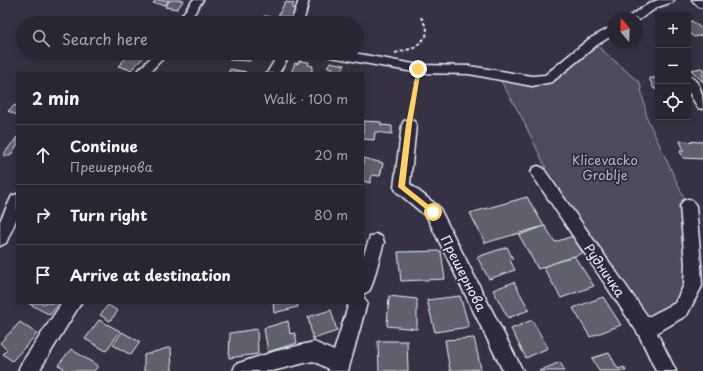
<!DOCTYPE html>
<html lang="en">
<head>
<meta charset="utf-8">
<style>
	body { margin:0; font-family:"Playpen Sans",sans-serif; background:#34323f; color:#f1f3f6 }
	.controls { position:absolute; right:12px; top:12px; display:grid; overflow:hidden; border-radius:0px; box-shadow:0 2px 10px #0003 }
	.controls button { width:36px; height:36px; display:grid; place-items:center; padding:0; border:0; border-bottom:1px solid #44434e; background:#282633; color:#f1f3f6; font:20px sans-serif }
	.compass { position:absolute; left:607px; top:12px; width:36px; height:36px; border-radius:50%; background:#282633; box-shadow:0 2px 10px #0003; rotate:341deg }
	.stop { position:absolute; width:12px; height:12px; margin:-9px; border:3px solid #ffd166; border-radius:50%; background:#fff }
	.stop.end { background:#ffd166; border-color:#fff; box-shadow:0 1px 4px #0008 }
	.list { margin:0; padding:0; list-style:none }
	h2 { display:flex; justify-content:space-between; align-items:center; height:52px; margin:0; padding:0 16px; font-size:17px }
	h2 small { font-size:13px; font-weight:400; color:#a5a5ac }
	.list li { display:grid; grid-template-columns:26px 1fr auto; gap:12px; align-items:center; box-sizing:border-box; height:60px; padding:0 16px; border-top:1px solid #44434e }
	.list b { display:block; font-size:15px; white-space:nowrap }
	.list p { margin:0; font-size:13px; white-space:nowrap; color:#a5a5ac }
	.list em { font-size:13px; font-style:normal; color:#a5a5ac }
	.icon { flex:none; width:22px; height:22px; fill:none; stroke:currentColor; stroke-width:2; stroke-linecap:round; stroke-linejoin:round }
	.map { position:relative; flex:none; width:703px; height:371px; overflow:hidden }
	.search { position:absolute; background:#282633; box-shadow:0 2px 10px #0003; left:16px; top:16px; width:348px; height:44px; display:flex; align-items:center; gap:10px; box-sizing:border-box; padding:0 14px; border-radius:22px; color:#a5a5ac; font-size:15px }
	.panel { position:absolute; background:#282633; box-shadow:0 2px 10px #0003; left:16px; top:72px; width:348px; height:232px; border-radius:0px }
	.map>svg:first-child { display:block }
	.green { fill:#4d4b5c; stroke:#9a9eaa }
	.building { fill:#605e6e; stroke:#e8f1f8 }
	.lines { fill:none; stroke-linecap:round; stroke-linejoin:round }
	.street-casing { stroke:#e8f1f8; stroke-width:3 }
	.path { stroke:#e8f1f8; stroke-width:2; stroke-dasharray:3.5 2.5; stroke-linecap:butt }
	.street { fill:#2f2a3d; fill-rule:evenodd }
	.route { fill:#ffd166 }
	.labels { text-anchor:middle; dominant-baseline:central; stroke-width:3.5; stroke-linejoin:round; paint-order:stroke }
	.park-label { font-size:13px; fill:#b2b7c1; stroke:#2f2a3d }
	.street-label { font-size:13px; fill:#e8f1f8; stroke:#2f2a3d }
</style>
</head>
<body>
<div class="map">
<svg width="703" height="371" viewBox="0 0 703 371">
	<rect width="100%" height="100%" fill="#363244"/>
	<filter id="ink" filterUnits="userSpaceOnUse"><feTurbulence type="fractalNoise" baseFrequency=".025" numOctaves="2"/><feDisplacementMap in="SourceGraphic" scale="8" xChannelSelector="R" yChannelSelector="G"/><feConvolveMatrix kernelMatrix="1 2 1 2 8 2 1 2 1" color-interpolation-filters="sRGB"/></filter>
	<g filter="url(#ink)">
		<path class="green" d="M593,42L640,83L647,118L688,206L693,264L681,309L645,329L538,172L546,168L521,116L498,76L548,79Z"/>
		<g class="building">
			<path d="M156,0H169L165,5L153,3Z"/>
			<path d="M170,0H184L177,9L165,7Z"/>
			<path d="M285,2L294,3L292,8L295,9L292,18L278,16Z"/>
			<path d="M264,16L276,17L274,21L270,20L269,23H261Z"/>
			<path d="M692,21L703,30V35L694,37L688,32V22Z"/>
			<path d="M131,53L144,57L131,70L118,66Z"/>
			<path d="M232,53H242V54L252,55L250,61L229,60Z"/>
			<path d="M299,61L309,62L308,65L313,66L311,73H291L295,63L298,64Z"/>
			<path d="M330,62L345,65L341,73L331,71L333,68L327,67Z"/>
			<path d="M701,68L703,69V82L691,70Z"/>
			<path d="M230,69L246,72V73H228Z"/>
			<path d="M649,78H655L658,80V89H654Z"/>
			<path d="M15,105L17,106V115L8,111Z"/>
			<path d="M363,121L381,122V125L392,126V134L375,132L374,140L363,139Z"/>
			<path d="M17,137V146L10,156L3,155Z"/>
			<path d="M680,141L703,142V159L683,158L680,151H684Z"/>
			<path d="M363,158L383,163L380,176L372,175L370,183L363,181Z"/>
			<path d="M527,197L544,226L485,243L470,213Z"/>
			<path d="M545,226L555,242L573,236L583,253L538,269L519,235Z"/>
			<path d="M507,247L513,259L510,260L515,270L489,279L477,257Z"/>
			<path d="M441,251L445,279L401,281L398,252Z"/>
			<path d="M574,256L594,286L561,298L543,267Z"/>
			<path d="M514,282L529,310L508,318L493,290Z"/>
			<path d="M389,296L417,299V329L387,326Z"/>
			<path d="M460,296L469,327L435,332L427,300Z"/>
			<path d="M603,297L621,325L590,337L573,308Z"/>
			<path d="M28,303H57L59,304L50,315Z"/>
			<path d="M273,303H297L298,307L274,313Z"/>
			<path d="M108,305L118,311L110,321L100,315Z"/>
			<path d="M331,310L337,331L313,339L308,317Z"/>
			<path d="M99,320L120,331L106,351L85,339Z"/>
			<path d="M532,320L548,348L526,358L511,329Z"/>
			<path d="M288,321L290,334L295,333L297,343L268,352L264,328Z"/>
			<path d="M20,322L37,334L12,361L3,354L7,350L0,343Z"/>
			<path d="M257,329L258,354L229,358L230,333Z"/>
			<path d="M122,332L140,342L131,355L113,345Z"/>
			<path d="M474,338L481,369L450,371L445,340Z"/>
			<path d="M378,341H407L408,371H379Z"/>
			<path d="M171,347L172,371H144V355Z"/>
			<path d="M71,349L98,366L94,371H61L64,368L58,365Z"/>
			<path d="M609,353L618,369L624,367L626,371H599L592,358Z"/>
			<path d="M560,362L565,371H539Z"/>
		</g>
		<g class="lines">
			<g class="street-casing">
				<g id="street">
					<path d="M193,0H203L188,23H176Z"/>
					<path d="M299,0H309L303,23H291Z"/>
					<path d="M658,0H674L673,2L658,7L637,21V18H627L650,3Z"/>
					<path d="M692,0H703V8L699,7Z"/>
					<path d="M613,26V35L597,45L552,82L532,86L469,74L419,73L331,57L327,56L325,53H354L419,65L469,66L532,76L545,75L589,39Z"/>
					<path d="M155,53H168L149,73H136Z"/>
					<path d="M279,53H291L279,73H267Z"/>
					<path d="M688,76C701,80 703,97 703,109L698,108L688,91Z"/>
					<path d="M409,120L414,121L416,125L410,184L439,207L523,371H503L427,217L397,192L394,187L402,125L404,121Z"/>
					<path d="M538,166L543,168L648,317L675,303L684,285L685,264L680,206L683,201L688,199L693,201L696,206L701,264L702,286L687,315L657,333L676,371H656L639,335L533,176L531,172L533,168Z"/>
					<path d="M17,194V218L6,243L0,246V221L12,196Z"/>
					<path d="M376,234L382,237L384,242L372,285L369,291L363,294V257L370,237Z"/>
					<path d="M363,296L367,303L348,371H328L329,369L313,361L272,371H233L236,364L276,351L314,342L334,351L349,303H363Z"/>
					<path d="M62,303H81L39,371H18L21,364Z"/>
				</g>
			</g>
			<g class="path">
				<path d="M395,53L414,48L426,37L427,29L421,17"/>
				<path d="M410,114L417,78"/>
			</g>
			<use href="#street" class="street"/>
		</g>
	</g>
	<path class="route" d="M417,68L421,69L412,124L405,186L435,210L436,212L433,215L398,187L406,124Z"/>
	<g class="labels">
		<g class="park-label">
			<text x="605" y="159">Klicevacko<tspan x="605" dy="15">Groblje</tspan></text>
		</g>
		<g class="street-label">
			<text transform="translate(605 270) rotate(56)">Рудничка</text>
			<text transform="translate(464 273) rotate(63)">Прешернова</text>
		</g>
	</g>
</svg>
<div class="controls">
<button>+</button>
<button>−</button>
<button><svg class="icon" aria-label="locate" viewBox="0 0 24 24"><circle cx="12" cy="12" r="6"/><path d="M12 2v4M12 18v4M2 12h4M18 12h4"/></svg></button>
</div>
<svg class="compass" viewBox="-18 -18 36 36"><path d="M0-13l5 13h-10z" fill="#e53935"/><path d="M0 13l5-13h-10z" fill="#a5a5ac"/></svg>
<div class="stop" style="left:433px;top:212px"></div>
<div class="stop end" style="left:418px;top:69px"></div>
<div class="search"><svg class="icon" aria-label="search" viewBox="0 0 24 24"><circle cx="10" cy="10" r="6"/><path d="M15 15l6 6"/></svg>Search here</div>
<section class="panel">
<h2>2 min<small>Walk · 100 m</small></h2>
<ul class="list">
<li><svg class="icon" aria-label="ahead" viewBox="0 0 24 24"><path d="M12 20V5M6 11l6-6 6 6"/></svg><div><b>Continue</b><p>Прешернова</p></div><em>20 m</em></li>
<li><svg class="icon" aria-label="right" viewBox="0 0 24 24"><path d="M7 20v-9h11M14 6l5 5-5 5"/></svg><div><b>Turn right</b></div><em>80 m</em></li>
<li><svg class="icon" aria-label="arrive" viewBox="0 0 24 24"><path d="M6 21V4h12l-3 4 3 4H6"/></svg><div><b>Arrive at destination</b></div></li>
</ul>
</section>
</div>
</body>
</html>
